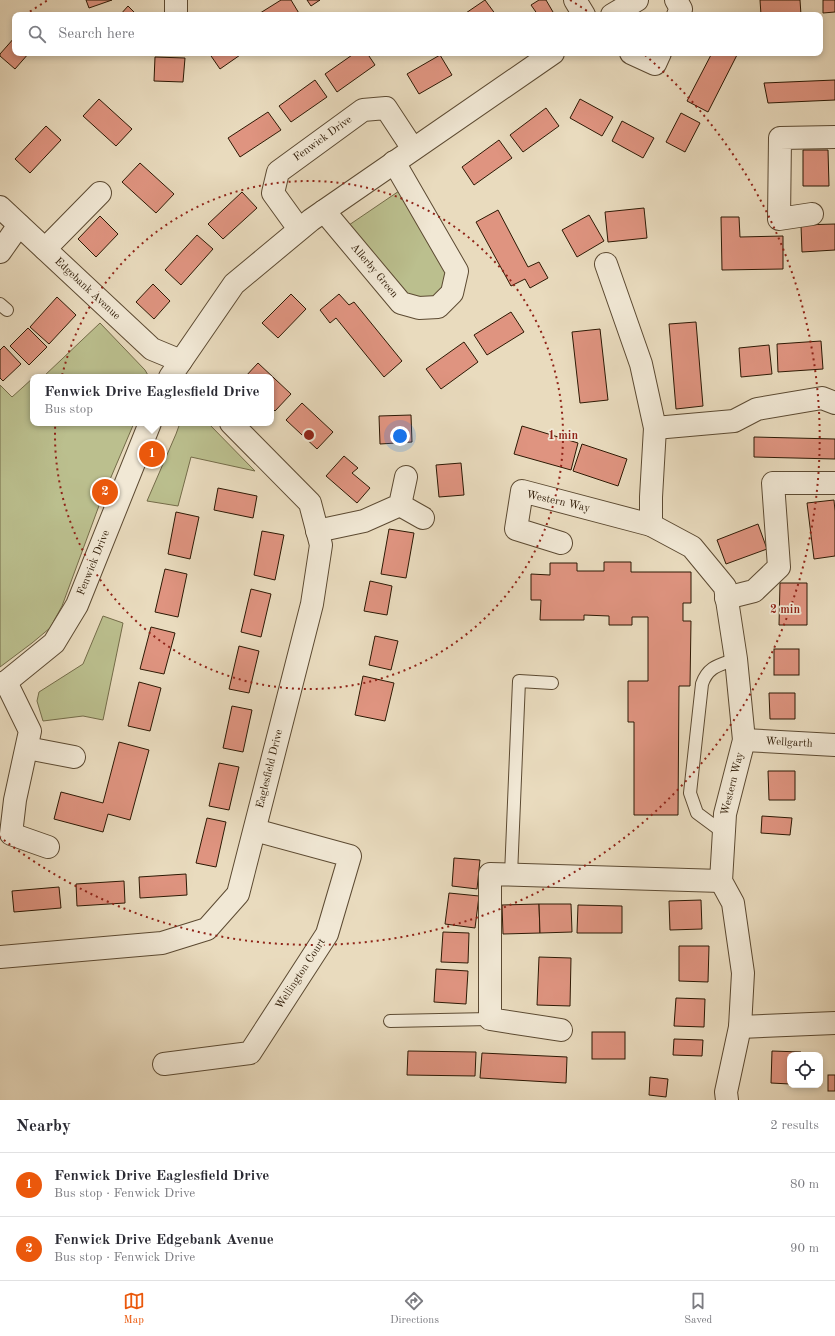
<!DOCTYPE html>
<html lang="en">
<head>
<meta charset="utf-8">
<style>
	body { margin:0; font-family:"Old Standard TT",serif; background:#f2f2f3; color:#2b2b33 }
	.controls { position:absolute; right:12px; bottom:12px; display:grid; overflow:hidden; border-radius:8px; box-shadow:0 2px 6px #0003 }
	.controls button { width:36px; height:36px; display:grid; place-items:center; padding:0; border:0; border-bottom:1px solid #e1e1e2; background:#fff; color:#2b2b33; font:20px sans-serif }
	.you { position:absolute; left:400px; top:436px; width:14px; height:14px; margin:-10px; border:3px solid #fff; border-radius:50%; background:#1a73e8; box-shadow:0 0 0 6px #1a73e833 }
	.badge { display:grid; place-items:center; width:26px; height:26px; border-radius:50%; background:#ea580c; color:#fff; font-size:13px; font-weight:700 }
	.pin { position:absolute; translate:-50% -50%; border:2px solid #fff; box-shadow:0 1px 4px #0006 }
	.popup { position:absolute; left:30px; top:374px; width:244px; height:52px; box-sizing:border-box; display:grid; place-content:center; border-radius:8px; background:#fff; filter:drop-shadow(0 1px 3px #0005); font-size:13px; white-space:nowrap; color:#7c7c81 }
	.popup b { font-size:15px; color:#2b2b33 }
	.popup::after { content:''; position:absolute; left:50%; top:100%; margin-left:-8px; border:8px solid transparent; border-top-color:#fff }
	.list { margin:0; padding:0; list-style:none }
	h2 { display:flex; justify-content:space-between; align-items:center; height:52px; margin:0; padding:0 16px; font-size:17px }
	h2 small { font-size:13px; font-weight:400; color:#7c7c81 }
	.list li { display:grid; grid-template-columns:26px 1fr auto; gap:12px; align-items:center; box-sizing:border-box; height:64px; padding:0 16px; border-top:1px solid #e1e1e2 }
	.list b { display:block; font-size:15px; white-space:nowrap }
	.list p { margin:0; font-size:13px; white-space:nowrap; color:#7c7c81 }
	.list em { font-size:13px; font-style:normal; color:#7c7c81 }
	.icon { flex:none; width:22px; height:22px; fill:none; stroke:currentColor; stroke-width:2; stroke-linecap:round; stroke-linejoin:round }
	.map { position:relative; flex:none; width:835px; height:1100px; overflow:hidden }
	.search { position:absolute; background:#fff; box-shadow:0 2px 6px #0003; left:12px; right:12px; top:12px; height:44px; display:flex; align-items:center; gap:10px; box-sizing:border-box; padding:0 14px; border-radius:8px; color:#7c7c81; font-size:15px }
	.sheet { height:180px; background:#fff }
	nav { display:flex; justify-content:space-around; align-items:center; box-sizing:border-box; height:56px; border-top:1px solid #e1e1e2; background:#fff; font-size:11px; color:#7c7c81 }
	nav a { display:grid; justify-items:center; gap:2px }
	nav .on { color:#ea580c }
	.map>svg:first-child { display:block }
	.green { fill:#bbbf8e; stroke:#746c49 }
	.building { fill:#df9480; stroke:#2d1904 }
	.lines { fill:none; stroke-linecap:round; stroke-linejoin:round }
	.lane-casing { stroke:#5c4a32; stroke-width:14 }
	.street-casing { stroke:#5c4a32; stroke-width:24 }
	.lane { stroke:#f1e8d5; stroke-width:12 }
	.street { stroke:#f1e8d5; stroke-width:22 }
	.ring { fill:none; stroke:#8f2418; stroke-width:2; stroke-dasharray:2 4 }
	.labels { text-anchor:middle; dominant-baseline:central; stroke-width:3.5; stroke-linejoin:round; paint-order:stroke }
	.street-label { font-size:11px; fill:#2d1904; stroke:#f1e8d5 }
	.centre { fill:#8f2418; stroke:#f1e8d5; stroke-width:2 }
	.ring-label { font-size:12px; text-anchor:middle; font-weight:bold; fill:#8f2418; stroke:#f1e8d5; stroke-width:3.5; stroke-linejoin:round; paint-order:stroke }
</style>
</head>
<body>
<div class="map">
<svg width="835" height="1100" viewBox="0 0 835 1100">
	<rect width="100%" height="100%" fill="#e9dbbe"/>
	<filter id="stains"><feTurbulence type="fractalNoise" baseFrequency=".005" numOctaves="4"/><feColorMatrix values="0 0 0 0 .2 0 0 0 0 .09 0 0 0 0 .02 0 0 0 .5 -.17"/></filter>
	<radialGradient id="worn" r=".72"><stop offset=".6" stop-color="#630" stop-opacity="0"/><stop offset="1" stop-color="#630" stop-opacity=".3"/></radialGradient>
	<g class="green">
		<path d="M402,189L445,265L447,277L437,300L404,295L349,225Z"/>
		<path d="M100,323L145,370L149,377H43Z"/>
		<path d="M33,378V423H134L100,503L62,606L50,628L32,643L0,667V385L12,397Z"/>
		<path d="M180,423H208L255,471L191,457L178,506L147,501L176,434Z"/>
		<path d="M103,616L123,623L103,720L83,716L43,721L37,701L39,692L83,664Z"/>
	</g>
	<g class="building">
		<path d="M86,0H112L89,8Z"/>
		<path d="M281,0H291L300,15H257Z"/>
		<path d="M307,0H320L311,6Z"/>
		<path d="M485,0L496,15H463Z"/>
		<path d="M539,0H546L553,12L549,15H538L531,5Z"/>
		<path d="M760,0H800L801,15H761Z"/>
		<path d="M823,0H835V12L823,13Z"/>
		<path d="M128,6L137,15H120Z"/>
		<path d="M15,37V53H29L15,69L0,56V54Z"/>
		<path d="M209,53H243L220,69Z"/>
		<path d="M355,53H367L375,65L337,92L325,74Z"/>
		<path d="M712,53H738L708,112L687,101Z"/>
		<path d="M440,55L452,75L419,94L407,74Z"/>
		<path d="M155,57L185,58L183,82L154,81Z"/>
		<path d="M315,80L327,97L291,122L279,106Z"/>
		<path d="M835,80V100L768,103L764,83Z"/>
		<path d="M99,99L132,129L116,146L83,116Z"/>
		<path d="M580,99L613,117L602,136L570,118Z"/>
		<path d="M546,108L559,126L523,152L510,135Z"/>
		<path d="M268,112L281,130L240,157L228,138Z"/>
		<path d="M681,113L700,123L685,152L666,142Z"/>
		<path d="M622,121L654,138L643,158L612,141Z"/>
		<path d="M46,126L61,140L30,173L15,159Z"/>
		<path d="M499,140L512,158L474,185L462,167Z"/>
		<path d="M803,150H828L829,186H803Z"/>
		<path d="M140,163L174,194L156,213L122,182Z"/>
		<path d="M242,192L257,208L223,239L208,224Z"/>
		<path d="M644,208L647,238L608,242L605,212Z"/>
		<path d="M498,210L528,267L539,262L548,278L530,288L525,279L511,286L476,222Z"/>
		<path d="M589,215L604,241L577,257L562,230Z"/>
		<path d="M100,216L118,234L96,257L78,239Z"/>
		<path d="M721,217H739L740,237L783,236V269L722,270Z"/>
		<path d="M835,224V250L802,252L801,225Z"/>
		<path d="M197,235L213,249L181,285L165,270Z"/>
		<path d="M153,284L170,301L154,319L136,302Z"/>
		<path d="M291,294L306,309L278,338L262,323Z"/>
		<path d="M339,294L349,305L354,302L402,361L384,377L336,318L330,323L320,310Z"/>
		<path d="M57,297L76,315L49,344L30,327Z"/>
		<path d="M511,312L524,332L487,355L474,335Z"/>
		<path d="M696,322L703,406L676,409L669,324Z"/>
		<path d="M28,328L47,347L29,365L10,346Z"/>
		<path d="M600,329L608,400L580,403L572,332Z"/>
		<path d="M821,341L823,369L778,372L777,344Z"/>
		<path d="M464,342L478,362L441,389L426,369Z"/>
		<path d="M769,345L772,374L741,377L739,348Z"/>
		<path d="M4,346L21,364L3,381L0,378V350Z"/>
		<path d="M258,363L291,394L275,411L271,407V377H245Z"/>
		<path d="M302,403L333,432L317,449L286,420Z"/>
		<path d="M411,415L412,442L380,444L379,416Z"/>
		<path d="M522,426L578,443L571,470L514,454Z"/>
		<path d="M754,437L835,439V459L754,457Z"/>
		<path d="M582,444L627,459L618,486L573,471Z"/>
		<path d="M344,456L358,468L352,473L370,488L357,503L326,476Z"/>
		<path d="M461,463L464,495L439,497L436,465Z"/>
		<path d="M218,488L257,496L253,518L214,510Z"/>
		<path d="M834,500L835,511V556L814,559L807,503Z"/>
		<path d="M176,512L199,517L190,559L168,554Z"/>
		<path d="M758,524L767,549L726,564L717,540Z"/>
		<path d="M389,529L414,533L406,578L381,574Z"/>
		<path d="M262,531L284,535L275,580L254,575Z"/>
		<path d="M604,562H631V572H691V603H683V621H691L690,686H679L678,815H634V722H628V681H648V617H632V625H609V616L584,615V620H540L541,600H531V574L550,575V563H577V571H604Z"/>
		<path d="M165,569L187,574L178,617L155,612Z"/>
		<path d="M370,581L392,586L387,615L364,611Z"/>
		<path d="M780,583H807V625H779Z"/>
		<path d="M251,589L271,594L261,637L241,632Z"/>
		<path d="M151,627L175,633L164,674L140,669Z"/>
		<path d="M375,636L398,641L391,670L369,665Z"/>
		<path d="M239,646L259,651L249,693L229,689Z"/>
		<rect x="774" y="649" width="25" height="26"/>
		<path d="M363,676L394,683L385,721L355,715Z"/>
		<path d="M139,682L161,688L150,731L128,726Z"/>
		<path d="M769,693H795V719H770Z"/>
		<path d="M232,706L252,710L243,752L223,748Z"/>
		<path d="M119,742L149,750L130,820L108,814L103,832L54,819L61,792L103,803Z"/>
		<path d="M219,763L239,767L229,810L209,806Z"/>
		<path d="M768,771H795V800H769Z"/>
		<path d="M762,816L792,818L790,835L761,833Z"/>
		<path d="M207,818L226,822L216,867L196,863Z"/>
		<path d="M454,858L480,860L477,889L452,886Z"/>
		<path d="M186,874L187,895L140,898L139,877Z"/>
		<path d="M124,881L125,903L77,906L76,884Z"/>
		<path d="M59,887L61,908L14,912L12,891Z"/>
		<path d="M449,893L479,896L475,928L445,924Z"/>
		<path d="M701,900L702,929L670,930L669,901Z"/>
		<path d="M539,904L540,933L503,934L502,905Z"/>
		<path d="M539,904H571L572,932L540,933Z"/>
		<path d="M578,905L622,906V933H577Z"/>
		<path d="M443,932L469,933L468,963L441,962Z"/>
		<path d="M679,946H709L708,982L679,981Z"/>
		<path d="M539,957L571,958L570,1006L537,1005Z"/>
		<path d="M436,969L468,971L466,1004L434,1002Z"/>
		<path d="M676,998L705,999L704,1027L674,1026Z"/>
		<rect x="592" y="1032" width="33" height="27"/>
		<path d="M674,1039L703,1040L702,1056L673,1055Z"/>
		<path d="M408,1051L476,1052L475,1076L407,1075Z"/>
		<path d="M772,1051L801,1052V1055H790V1084L771,1083Z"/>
		<path d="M482,1053L567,1057L566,1083L480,1078Z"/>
		<rect x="828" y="1075" width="7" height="16"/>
		<path d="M650,1077L668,1079L666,1097L649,1095Z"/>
	</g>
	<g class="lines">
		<g class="lane-casing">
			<g id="lane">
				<path d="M0,304L7,310"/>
				<path d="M724,833L697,813L690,793L702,684C708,666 720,665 736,659"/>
				<path d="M511,875L519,681L552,683"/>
				<path d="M390,1021L490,1019"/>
			</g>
		</g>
		<g class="street-casing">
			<g id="street">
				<path d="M575,0L584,15"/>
				<path d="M676,0L681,9L678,15"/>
				<path d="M176,15V0"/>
				<path d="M612,15L637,0"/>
				<path d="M631,53L655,64L660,53"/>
				<path d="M0,207L152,349L181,361"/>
				<path d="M324,211L401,303L419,308L438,307L452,293L457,271L394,162"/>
				<path d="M812,214L779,219L780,138L835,137"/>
				<path d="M299,229L273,193L278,172L363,110L386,108L413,149"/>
				<path d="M45,249L100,193"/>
				<path d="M0,252L19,225"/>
				<path d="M606,264L641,364L655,428L651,497V525L692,547L725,587L736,659L744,740L725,814L721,881L733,903L743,973L740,1027L726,1092L727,1100"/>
				<path d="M170,377L234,284L311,220L553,53"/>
				<path d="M655,428L734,421L757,409L822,398L835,403"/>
				<path d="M400,505L423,518"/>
				<path d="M317,531L364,521L400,505L406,477"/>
				<path d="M561,543L516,529L522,491L651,525"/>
				<path d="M726,598L754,591L779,567L773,483H835"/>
				<path d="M6,682L30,731L15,800L11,834L48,847"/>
				<path d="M0,684L6,682L54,643L77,605L150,423"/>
				<path d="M744,740L835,745"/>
				<path d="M27,748L74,757"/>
				<path d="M0,957L162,943L207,929L238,894L312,604L321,545L310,503L231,423"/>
				<path d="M740,1027L835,1023"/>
				<path d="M561,1030L490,1019V874L721,881"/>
				<path d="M164,1064L250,1053L327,934L350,856L255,830"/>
			</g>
		</g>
		<use href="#lane" class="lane"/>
		<use href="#street" class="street"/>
	</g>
	<g class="ring">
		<circle cx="309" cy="435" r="254"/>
		<path d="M25 15A507 507 0 0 1 48 0M570 0A507 507 0 0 1 593 15M645 55A507 507 0 0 1 0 837"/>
	</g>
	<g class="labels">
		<g class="street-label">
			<text transform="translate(323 139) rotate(-36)">Fenwick Drive</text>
			<text transform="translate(374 271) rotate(50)">Allerby Green</text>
			<text transform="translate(87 289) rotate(43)">Edgebank Avenue</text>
			<text transform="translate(558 502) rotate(13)">Western Way</text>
			<text transform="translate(94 563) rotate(-68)">Fenwick Drive</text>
			<text transform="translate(789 743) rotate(3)">Wellgarth</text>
			<text transform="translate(270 769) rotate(-76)">Eaglesfield Drive</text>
			<text transform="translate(733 784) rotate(-76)">Western Way</text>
			<text transform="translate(301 974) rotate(-57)">Wellington Court</text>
		</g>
	</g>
	<circle cx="309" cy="435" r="6" class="centre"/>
	<g class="ring-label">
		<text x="563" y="439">1 min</text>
		<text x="785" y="613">2 min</text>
	</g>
	<rect width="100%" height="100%" filter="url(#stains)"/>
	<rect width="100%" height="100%" fill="url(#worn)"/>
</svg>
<div class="controls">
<button><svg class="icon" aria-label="locate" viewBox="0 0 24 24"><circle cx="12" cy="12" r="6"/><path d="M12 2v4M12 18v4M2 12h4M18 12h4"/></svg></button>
</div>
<div class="you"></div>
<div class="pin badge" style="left:152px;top:454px">1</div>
<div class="popup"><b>Fenwick Drive Eaglesfield Drive</b>Bus stop</div>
<div class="pin badge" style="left:105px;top:492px">2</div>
<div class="search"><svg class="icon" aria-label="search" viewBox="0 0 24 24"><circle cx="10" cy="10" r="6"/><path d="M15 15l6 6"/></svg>Search here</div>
</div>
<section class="sheet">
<h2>Nearby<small>2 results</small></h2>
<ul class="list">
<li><span class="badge">1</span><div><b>Fenwick Drive Eaglesfield Drive</b><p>Bus stop · Fenwick Drive</p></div><em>80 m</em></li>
<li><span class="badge">2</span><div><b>Fenwick Drive Edgebank Avenue</b><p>Bus stop · Fenwick Drive</p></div><em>90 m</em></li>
</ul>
</section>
<nav>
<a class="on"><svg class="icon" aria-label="map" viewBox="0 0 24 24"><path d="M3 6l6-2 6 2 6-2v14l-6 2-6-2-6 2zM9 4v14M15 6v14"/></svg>Map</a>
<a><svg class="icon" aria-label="directions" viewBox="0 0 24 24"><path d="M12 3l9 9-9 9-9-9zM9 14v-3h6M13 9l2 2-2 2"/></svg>Directions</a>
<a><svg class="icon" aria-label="saved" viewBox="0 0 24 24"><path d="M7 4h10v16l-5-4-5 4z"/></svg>Saved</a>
</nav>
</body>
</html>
